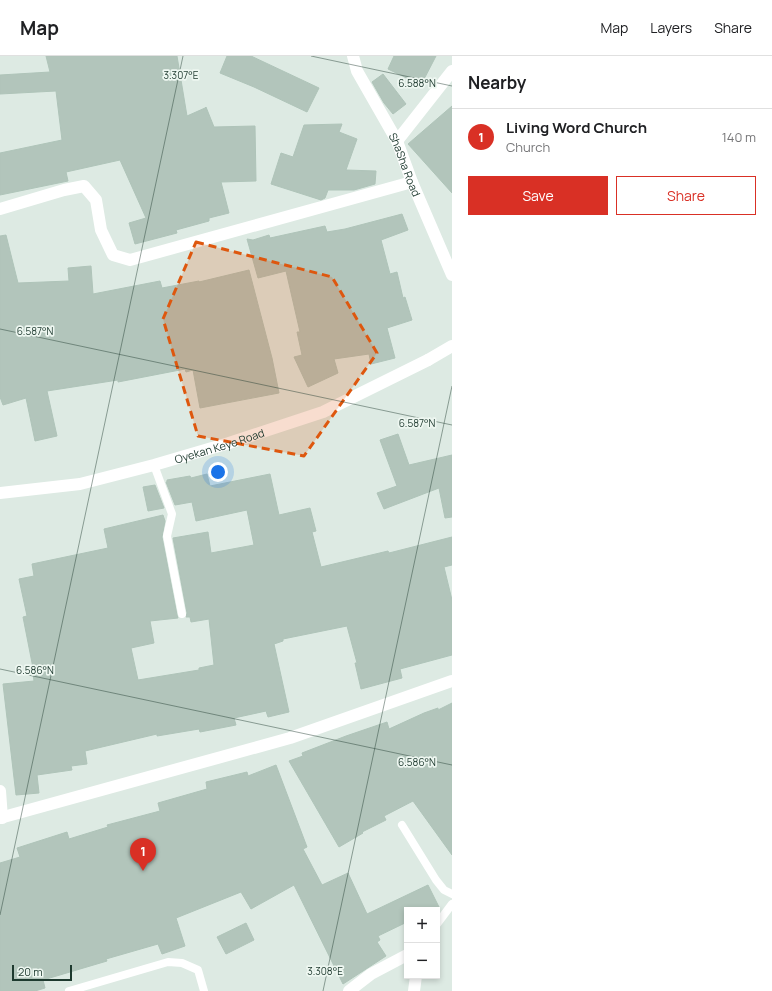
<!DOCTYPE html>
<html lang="en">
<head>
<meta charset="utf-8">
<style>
	body { margin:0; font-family:Manrope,sans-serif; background:#f2f2f2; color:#202124 }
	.controls { position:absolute; right:12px; bottom:12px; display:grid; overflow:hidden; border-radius:0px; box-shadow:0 2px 6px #0003 }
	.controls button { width:36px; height:36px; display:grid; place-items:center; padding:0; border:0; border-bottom:1px solid #e0e0e0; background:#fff; color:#202124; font:20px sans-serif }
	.scale { position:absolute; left:12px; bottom:10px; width:60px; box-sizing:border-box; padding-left:4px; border:2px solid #1e3a2f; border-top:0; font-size:11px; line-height:14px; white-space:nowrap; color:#1e3a2f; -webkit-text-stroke:3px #eef7f1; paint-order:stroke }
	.you { position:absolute; left:218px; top:416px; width:14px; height:14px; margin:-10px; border:3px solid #fff; border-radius:50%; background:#1a73e8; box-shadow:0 0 0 6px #1a73e833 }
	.badge { display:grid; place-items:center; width:26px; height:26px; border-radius:50%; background:#d93025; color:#fff; font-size:13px; font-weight:700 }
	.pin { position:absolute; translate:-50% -33px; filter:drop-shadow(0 1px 2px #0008) }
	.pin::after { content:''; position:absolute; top:21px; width:14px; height:12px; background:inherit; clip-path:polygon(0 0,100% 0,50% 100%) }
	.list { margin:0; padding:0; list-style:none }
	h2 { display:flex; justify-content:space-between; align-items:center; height:52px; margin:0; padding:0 16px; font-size:17px }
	h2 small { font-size:13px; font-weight:400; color:#757577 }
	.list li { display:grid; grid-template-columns:26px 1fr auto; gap:12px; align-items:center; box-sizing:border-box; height:56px; padding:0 16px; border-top:1px solid #e0e0e0 }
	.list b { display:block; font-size:15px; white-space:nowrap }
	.list p { margin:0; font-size:13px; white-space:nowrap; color:#757577 }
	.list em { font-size:13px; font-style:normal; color:#757577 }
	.actions { display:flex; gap:8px; padding:12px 16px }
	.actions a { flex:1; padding:9px 0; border:1px solid #d93025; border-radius:0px; text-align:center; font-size:14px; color:#d93025 }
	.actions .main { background:#d93025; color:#fff }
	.map { position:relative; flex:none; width:452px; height:935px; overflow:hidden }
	header { display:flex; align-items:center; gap:24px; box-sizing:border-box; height:56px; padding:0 20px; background:#fff; border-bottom:1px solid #e0e0e0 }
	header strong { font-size:19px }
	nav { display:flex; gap:22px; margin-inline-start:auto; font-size:14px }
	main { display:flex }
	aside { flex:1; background:#fff }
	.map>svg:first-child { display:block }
	.building { fill:#b2c5bb; stroke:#afc4b9 }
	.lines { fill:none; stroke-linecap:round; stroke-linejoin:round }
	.service { stroke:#fff; stroke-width:8 }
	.minor { stroke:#fff; stroke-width:12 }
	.tertiary { stroke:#fff; stroke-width:12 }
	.marked { fill:#de570e; fill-opacity:0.2; stroke:#de570e; stroke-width:3; stroke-dasharray:8 5; stroke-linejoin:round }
	.ticks { fill:none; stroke:#1e3a2f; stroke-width:1; stroke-opacity:0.45 }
	.labels { text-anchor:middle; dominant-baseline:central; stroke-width:3.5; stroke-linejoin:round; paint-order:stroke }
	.street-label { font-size:11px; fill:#1e3a2f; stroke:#eef7f1 }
	.ticks-label { font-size:10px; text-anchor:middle; fill:#1e3a2f; stroke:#eef7f1; stroke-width:3.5; stroke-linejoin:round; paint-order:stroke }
</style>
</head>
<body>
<header>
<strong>Map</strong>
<nav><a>Map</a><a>Layers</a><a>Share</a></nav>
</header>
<main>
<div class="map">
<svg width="452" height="935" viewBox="0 0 452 935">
	<rect width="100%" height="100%" fill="#ddeae3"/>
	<g class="building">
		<path d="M46,0H177L187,60L205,52L206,51L214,71L255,70L256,125L221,126L229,157L209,162V165L176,174L177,177L135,188L129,167L146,162L120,104L66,116L68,125L0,139V97L62,84L56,35L0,38V19L50,16Z"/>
		<path d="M227,0H251L319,32L307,56L254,31L220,17Z"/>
		<path d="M394,0H436L421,29L388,13Z"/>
		<path d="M383,18L406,48L393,58L384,47L372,26Z"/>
		<path d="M452,50V137L408,88Z"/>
		<path d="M342,68L339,76L357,83L346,114L376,115L375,128L354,134H328L325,142L321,144L271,128L281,97L293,101L304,69Z"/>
		<path d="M402,158L408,174L381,184L390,218L397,216L403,242L405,241L412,264L387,272L395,302L371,308L369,298L334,303L338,317L308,331L294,301L302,299L297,276H300L286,215L258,222L247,183L253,184L269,179L270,182L325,170L327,176L345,173Z"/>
		<path d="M6,179L18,227L69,225L68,212L91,210L93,238L160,225L162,232L199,225V226L249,214L272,302L279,337L200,352L193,314L186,316L185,313L118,326V324L47,335L57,380L35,385L26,342L3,349L0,341V180Z"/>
		<path d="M398,378L409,409L452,399V461L445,462L439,432L384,453L377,437L397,430L380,384Z"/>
		<path d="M207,418L210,430L270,418L279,459L310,452L316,475L312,476L321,511L388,495L389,497L452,481V509L444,511L452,544V599L400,613L402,622L361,633L355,607H357L347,570L283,583V585L274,588L289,656L268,661L266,655L234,662L236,669L200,676L199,673L157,680V678L85,695L87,708L71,710L72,714L37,719L39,737L16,739L3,628L34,625L33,618L34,617L23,561L27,560L19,523L34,520L32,508L108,492L104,473L163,459L165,465L162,481L177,559L178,562L150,565L154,587L131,592L138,624L199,614V612L214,609L209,563L191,566L190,561H186L187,557L173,482L208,476L211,497L254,489L247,454L196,465L192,446L175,449L166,426H167V424L190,420L191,422Z"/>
		<path d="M155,429L164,452L148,455L143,431Z"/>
		<path d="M452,647V799L413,745L384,760L386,764L362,776L363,777L339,791L289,705L303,700L302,697L346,680L387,666L389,673L424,657L438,652V654Z"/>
		<path d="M276,709L307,791L303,793L322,829L348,817L367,858L428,829L439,851L433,854H407V866L378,880L380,884L377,886L386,900L343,928L294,829L251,853L241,836L176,862L185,890L162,898L158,888L106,903L107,905L43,924L45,932L35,935H0V807L20,801L17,792L67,776L69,783L108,771L107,769L160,755L158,747L207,733L206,726L247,716L248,720Z"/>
		<path d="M246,867L254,884L226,898L217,881Z"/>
	</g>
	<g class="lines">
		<g class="service">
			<path d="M154,409L172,458L167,480L182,558"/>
			<path d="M402,769L436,824L444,834L452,838"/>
			<path d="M437,868L452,848"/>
			<path d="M69,935L168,906L182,907L198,914L204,935"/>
		</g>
		<g class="minor">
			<path d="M397,85L452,15"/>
			<path d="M0,153L64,134L84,130L96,144L101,174L113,199L130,204L412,126"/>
			<path id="s1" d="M0,437L80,428L154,409L229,387L323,356L428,304"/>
			<path d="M0,735L2,762"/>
			<path d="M0,762L290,682L452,625"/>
			<path d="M349,935L371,918L407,899"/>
			<path d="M414,935L416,920"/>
		</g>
		<g class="tertiary">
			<path id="s2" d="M353,0L357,15L397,85L412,126L452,219"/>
			<path d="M428,304L452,290"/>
		</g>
	</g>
	<path class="marked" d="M196,186L332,221L377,297L304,400L198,380L163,263Z"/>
	<path class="ticks" d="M311,0L452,30M0,273L452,369M0,613L452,709M0,859L183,0M323,935L452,330"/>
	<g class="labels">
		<g class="street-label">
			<text stroke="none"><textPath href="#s2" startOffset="121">ShaSha Road</textPath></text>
			<text stroke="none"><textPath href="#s1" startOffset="225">Oyekan Keye Road</textPath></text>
		</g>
	</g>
	<g class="ticks-label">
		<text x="181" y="23">3.307°E</text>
		<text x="417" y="31">6.588°N</text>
		<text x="35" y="279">6.587°N</text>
		<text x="417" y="371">6.587°N</text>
		<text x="35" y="618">6.586°N</text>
		<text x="417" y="710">6.586°N</text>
		<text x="325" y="919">3.308°E</text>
	</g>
</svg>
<div class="controls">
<button>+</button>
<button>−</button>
</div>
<div class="scale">20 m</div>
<div class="you"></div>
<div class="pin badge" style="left:143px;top:815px">1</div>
</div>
<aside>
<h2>Nearby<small></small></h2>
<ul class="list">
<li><span class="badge">1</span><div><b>Living Word Church</b><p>Church</p></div><em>140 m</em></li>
</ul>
<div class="actions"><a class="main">Save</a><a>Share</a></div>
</aside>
</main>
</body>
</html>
